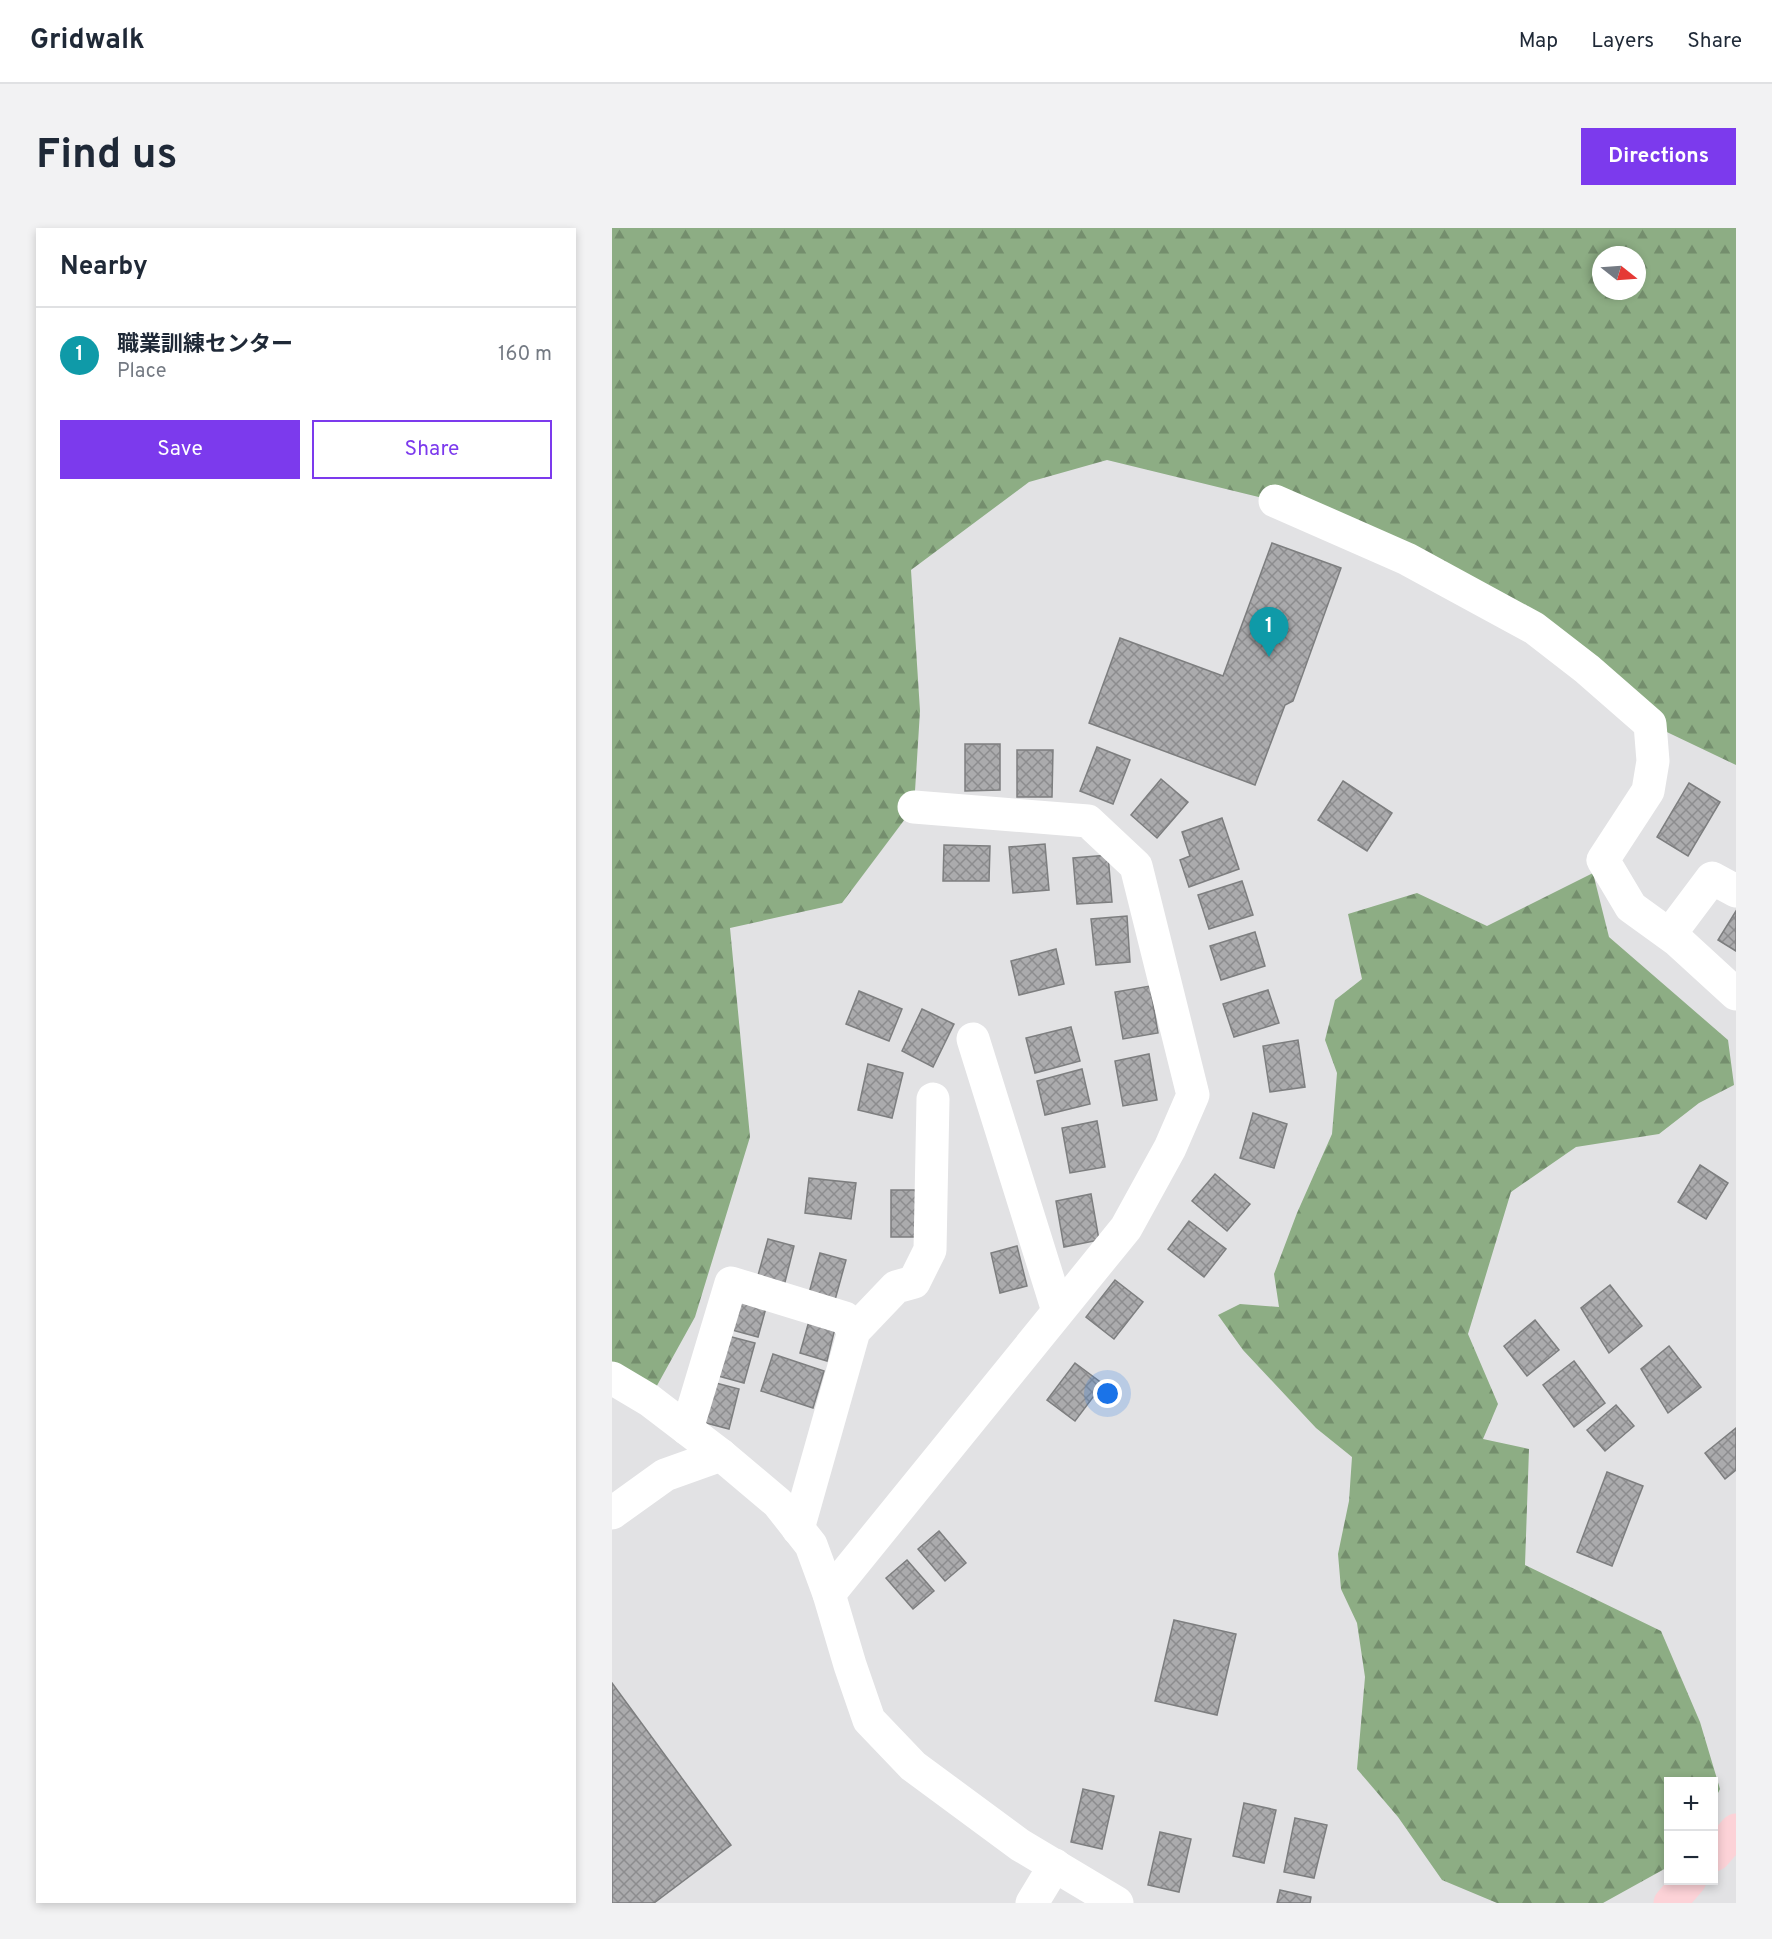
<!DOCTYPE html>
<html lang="en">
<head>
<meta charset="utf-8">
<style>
	body { margin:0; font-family:Overpass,"Noto Sans JP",sans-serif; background:#f2f2f3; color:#1f2937 }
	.controls { position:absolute; right:18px; bottom:18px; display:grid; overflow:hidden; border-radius:0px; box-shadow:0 3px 9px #0003 }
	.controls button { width:54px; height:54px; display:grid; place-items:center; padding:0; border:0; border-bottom:2px solid #e0e1e3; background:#fff; color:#1f2937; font:30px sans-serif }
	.compass { position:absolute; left:980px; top:18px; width:54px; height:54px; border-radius:50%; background:#fff; box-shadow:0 3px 9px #0003; rotate:107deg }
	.you { position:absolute; left:496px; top:1166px; width:21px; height:21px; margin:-15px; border:4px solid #fff; border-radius:50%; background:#1a73e8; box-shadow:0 0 0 9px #1a73e833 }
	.badge { display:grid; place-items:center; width:39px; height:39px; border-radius:50%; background:#7c3aed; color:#fff; font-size:20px; font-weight:700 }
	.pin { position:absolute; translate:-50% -50px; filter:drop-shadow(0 2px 3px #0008) }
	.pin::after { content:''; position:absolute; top:32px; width:21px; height:18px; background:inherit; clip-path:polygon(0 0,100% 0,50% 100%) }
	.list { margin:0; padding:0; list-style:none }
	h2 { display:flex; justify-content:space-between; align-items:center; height:78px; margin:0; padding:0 24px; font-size:26px }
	h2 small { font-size:20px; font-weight:400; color:#747a83 }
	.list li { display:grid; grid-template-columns:39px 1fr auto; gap:18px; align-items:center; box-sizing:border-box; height:96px; padding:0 24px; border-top:2px solid #e0e1e3 }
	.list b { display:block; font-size:22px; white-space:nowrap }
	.list p { margin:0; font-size:20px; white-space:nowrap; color:#747a83 }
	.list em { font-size:20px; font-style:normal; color:#747a83 }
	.actions { display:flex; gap:12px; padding:18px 24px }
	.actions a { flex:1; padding:14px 0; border:2px solid #7c3aed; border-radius:0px; text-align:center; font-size:21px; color:#7c3aed }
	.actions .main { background:#7c3aed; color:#fff }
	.map { position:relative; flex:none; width:1124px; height:1675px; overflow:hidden; border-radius:0px }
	header { display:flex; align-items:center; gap:36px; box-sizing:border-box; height:84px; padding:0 30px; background:#fff; border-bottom:2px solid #e0e1e3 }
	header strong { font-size:28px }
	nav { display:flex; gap:33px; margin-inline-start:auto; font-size:21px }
	.intro { display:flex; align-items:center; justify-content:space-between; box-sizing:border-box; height:144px; padding:0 36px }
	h1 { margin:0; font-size:42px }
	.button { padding:15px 27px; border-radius:0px; background:#7c3aed; color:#fff; font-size:21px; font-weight:700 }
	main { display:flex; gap:36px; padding:0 36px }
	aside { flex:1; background:#fff; border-radius:0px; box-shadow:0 3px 9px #0003 }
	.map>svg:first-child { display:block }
	.forest { fill:url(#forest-firs); fill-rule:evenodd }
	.building { fill:url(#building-cross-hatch); stroke:#7d7e7f; stroke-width:1.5 }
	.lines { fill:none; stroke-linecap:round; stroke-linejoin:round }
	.minor { stroke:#fff; stroke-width:33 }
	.major { stroke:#fcd2d7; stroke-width:33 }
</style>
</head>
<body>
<header>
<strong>Gridwalk</strong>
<nav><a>Map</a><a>Layers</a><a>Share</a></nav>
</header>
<div class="intro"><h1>Find us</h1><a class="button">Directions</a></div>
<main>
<aside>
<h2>Nearby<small></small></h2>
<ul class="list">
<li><span class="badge" style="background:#0f9aa8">1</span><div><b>職業訓練センター</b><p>Place</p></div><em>160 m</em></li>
</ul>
<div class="actions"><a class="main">Save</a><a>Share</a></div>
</aside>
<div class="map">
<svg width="1124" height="1675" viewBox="0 0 1124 1675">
	<defs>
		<pattern id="forest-firs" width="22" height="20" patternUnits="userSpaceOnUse" patternTransform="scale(1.5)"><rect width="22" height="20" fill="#8dad84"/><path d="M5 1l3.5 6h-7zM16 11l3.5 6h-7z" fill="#748e6d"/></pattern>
		<pattern id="building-cross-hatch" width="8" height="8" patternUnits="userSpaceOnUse" patternTransform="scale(1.5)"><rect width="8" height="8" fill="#ababad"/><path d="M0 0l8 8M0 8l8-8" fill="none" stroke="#8c8c8e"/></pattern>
	</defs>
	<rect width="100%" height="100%" fill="#e2e2e4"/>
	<g class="forest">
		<path d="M0,0H1124V537L1038,496L975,441L663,273L495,232L417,254L299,342L308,483L302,579L230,675L118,700L138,909L83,1089L37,1172L0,1150ZM989,27H1025V63H989Z"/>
		<path d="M981,645L997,709L1116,812L1122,857L1087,875L1047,906L964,919L899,964L856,1106L886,1176L871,1211L917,1221L913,1337L1049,1403L1088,1494L1108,1561L1102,1573V1554H1056V1639L991,1675H885L830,1652L786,1589L745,1541L753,1449L745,1395L729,1361L726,1326L737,1273L740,1229L704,1200L631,1122L606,1087L628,1076L667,1079L662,1046L685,985L720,906L725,845L713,812L723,772L750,751L736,686L805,665L875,698Z"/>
	</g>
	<g class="building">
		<path d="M660,315L729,340L681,473L673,477L643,557L477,495L508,410L611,448Z"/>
		<path d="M353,516H388V562L353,563Z"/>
		<path d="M485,519L518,532L501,576L468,563Z"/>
		<path d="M405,522H441L440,569H405Z"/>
		<path d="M549,551L576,574L545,610L519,587Z"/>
		<path d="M731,553L780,585L755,623L706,592Z"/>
		<path d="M1077,555L1108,574L1076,628L1045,609Z"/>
		<path d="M610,590L627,641L577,659L568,632L578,628L570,604Z"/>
		<path d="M433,616L437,662L401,665L397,619Z"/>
		<path d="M332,617L378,618L377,653H331Z"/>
		<path d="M496,627L500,674L465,676L461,630Z"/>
		<path d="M630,653L641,687L597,701L586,667Z"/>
		<path d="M1124,683V723L1106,712Z"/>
		<path d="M515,688L518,734L484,737L479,691Z"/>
		<path d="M643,704L653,738L609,752L598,718Z"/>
		<path d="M444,721L452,756L407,767L399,733Z"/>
		<path d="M538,758L546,805L511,811L503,764Z"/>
		<path d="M656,762L667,795L622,809L611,776Z"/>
		<path d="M247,763L290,781L277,813L234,796Z"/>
		<path d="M310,781L342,796L321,839L290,823Z"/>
		<path d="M459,799L468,833L423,845L414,810Z"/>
		<path d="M686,812L693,859L658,864L651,818Z"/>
		<path d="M537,826L545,872L511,878L503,833Z"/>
		<path d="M256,836L291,845L280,890L246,882Z"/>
		<path d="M470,841L478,876L433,887L425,853Z"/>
		<path d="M641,885L675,896L662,940L628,930Z"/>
		<path d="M485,893L493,939L458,945L450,900Z"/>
		<path d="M1088,937L1116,955L1094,991L1066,974Z"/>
		<path d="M603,946L638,976L615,1003L580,973Z"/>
		<path d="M197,950L244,955L239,991L193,985Z"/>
		<path d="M279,962H315L314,1009H279Z"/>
		<path d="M479,966L487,1012L452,1019L444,973Z"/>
		<path d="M577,993L614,1021L592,1049L556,1021Z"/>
		<path d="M156,1011L182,1018L172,1058L145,1051Z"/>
		<path d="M405,1018L415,1058L388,1065L379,1025Z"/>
		<path d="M208,1025L234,1032L223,1072L197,1065Z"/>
		<path d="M503,1052L531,1074L502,1111L474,1089Z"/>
		<path d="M998,1057L1030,1098L997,1125L969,1080Z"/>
		<path d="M131,1062L157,1069L146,1109L120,1102Z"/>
		<path d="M199,1086L225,1092L215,1133L188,1125Z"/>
		<path d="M923,1092L947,1122L915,1148L892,1118Z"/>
		<path d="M116,1108L143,1115L132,1155L106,1148Z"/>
		<path d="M1057,1118L1089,1159L1056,1185L1029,1141Z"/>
		<path d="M161,1126L212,1143L201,1180L149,1163Z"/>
		<path d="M962,1133L993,1175L962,1199L931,1157Z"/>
		<path d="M463,1135L491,1156L463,1193L435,1172Z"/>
		<path d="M100,1154L127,1161L117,1201L90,1194Z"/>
		<path d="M1004,1177L1022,1198L993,1223L975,1202Z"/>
		<path d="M1124,1200V1242L1113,1251L1093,1225Z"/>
		<path d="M995,1244L1031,1258L1000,1338L965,1324Z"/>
		<path d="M327,1303L354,1335L333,1353L306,1321Z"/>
		<path d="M295,1332L322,1363L301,1381L274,1350Z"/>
		<path d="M562,1392L624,1406L605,1487L543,1473Z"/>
		<path d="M0,1455L119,1617L42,1675H0Z"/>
		<path d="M471,1561L502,1568L490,1621L459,1614Z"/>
		<path d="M632,1575L664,1582L652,1635L621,1628Z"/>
		<path d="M683,1590L715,1597L702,1650L672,1644Z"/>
		<path d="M548,1604L579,1611L567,1664L536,1657Z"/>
		<path d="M668,1662L699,1669L698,1675H665Z"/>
	</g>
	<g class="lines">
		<g class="minor">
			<path d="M663,273L795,331L922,400L975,441L1038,496L1041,533L1036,563L991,632L1019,679L1066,713L1124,766"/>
			<path d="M1058,706L1100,650L1124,663"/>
			<path d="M361,811L446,1083"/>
			<path d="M0,1150L37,1172L109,1227L166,1275L199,1317L217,1366L238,1437L257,1492L301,1538L408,1617L505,1675"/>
			<path d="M75,1201L119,1055L233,1090L242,1103"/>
			<path d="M0,1285L53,1247L109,1227"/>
			<path d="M186,1301L242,1103L284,1059L302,1054L318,1022L321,871"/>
			<path d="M217,1366L514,1000L558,920L581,867L524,638L476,593L302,579"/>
			<path d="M420,1675L443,1637"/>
		</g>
		<g class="major">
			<path d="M1102,1627L1124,1602"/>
			<path d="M1058,1675L1078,1652"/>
		</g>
	</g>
</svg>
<div class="controls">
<button>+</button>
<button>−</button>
</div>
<svg class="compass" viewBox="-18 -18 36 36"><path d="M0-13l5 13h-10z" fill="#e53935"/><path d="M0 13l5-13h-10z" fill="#747a83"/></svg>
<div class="you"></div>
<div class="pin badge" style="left:657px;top:429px;background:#0f9aa8">1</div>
</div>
</main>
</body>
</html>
